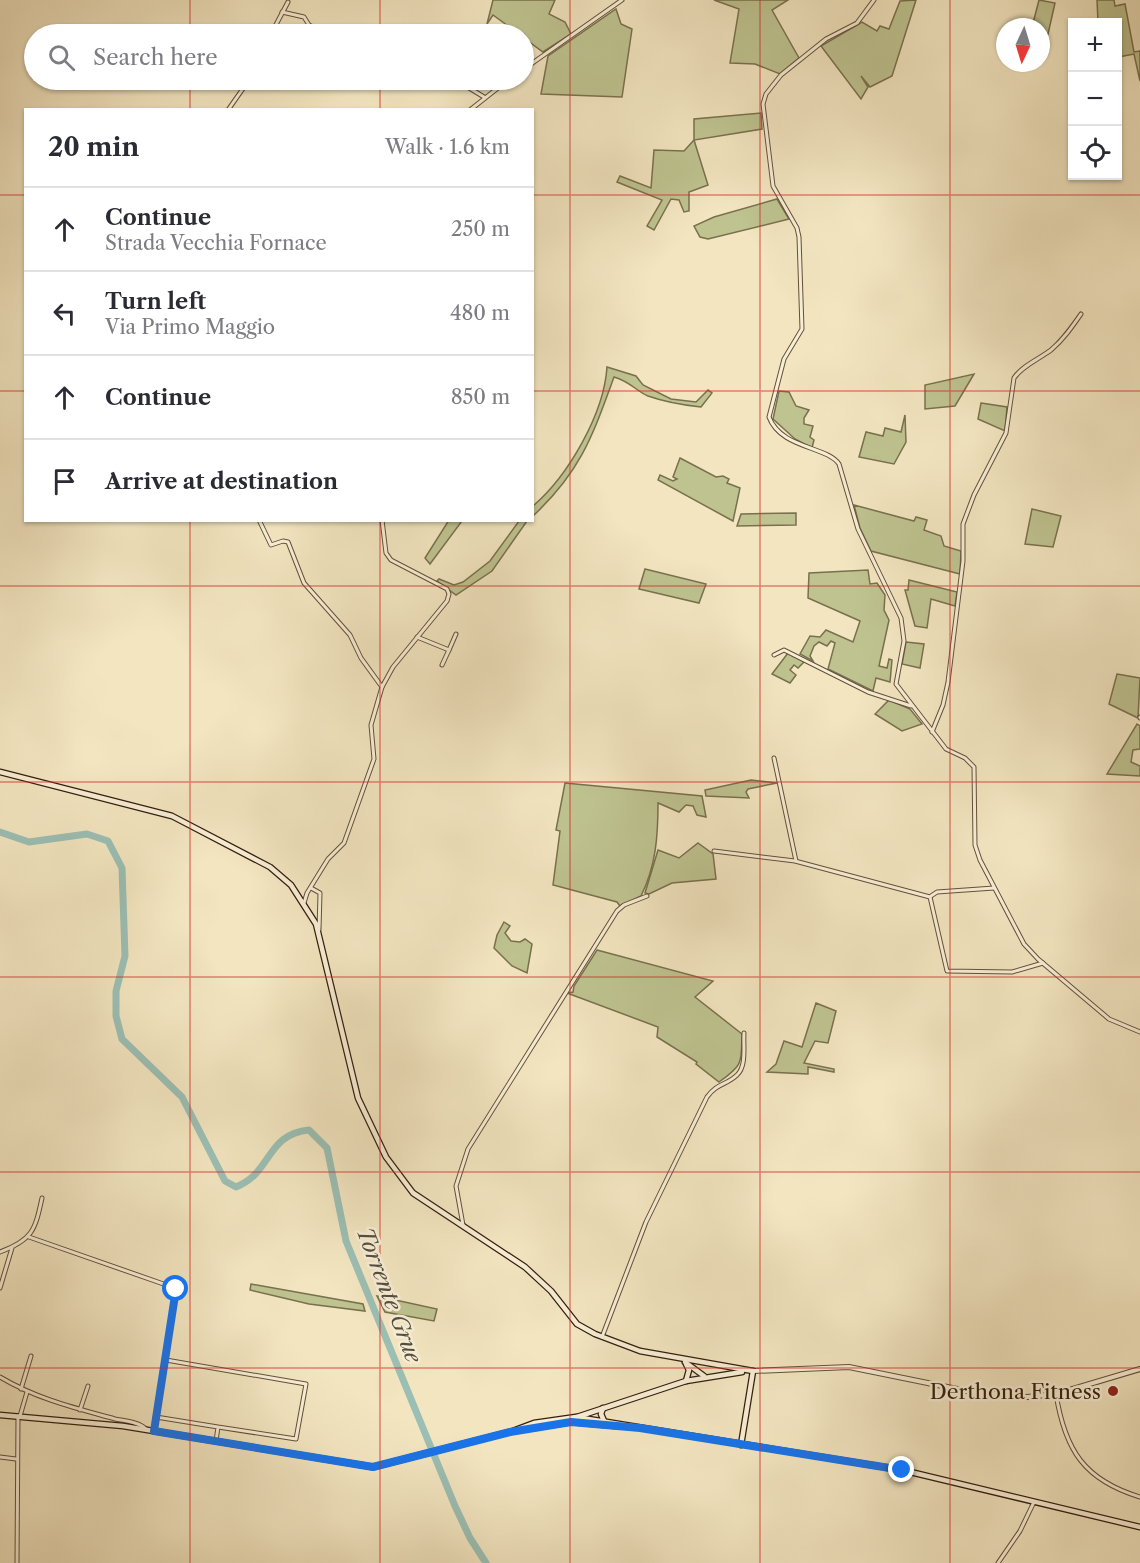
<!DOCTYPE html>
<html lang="en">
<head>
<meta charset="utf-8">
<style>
	body { margin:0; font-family:"Libre Caslon Text",serif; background:#f7f7f7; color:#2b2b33 }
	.controls { position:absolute; right:18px; top:18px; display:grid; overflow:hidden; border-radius:0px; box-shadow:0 2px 4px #0004 }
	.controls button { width:54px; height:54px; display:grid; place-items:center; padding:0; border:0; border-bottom:2px solid #e1e1e2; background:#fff; color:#2b2b33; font:30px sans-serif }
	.compass { position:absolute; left:996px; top:18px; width:54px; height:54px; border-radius:50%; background:#fff; box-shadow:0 2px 4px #0004; rotate:184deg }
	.stop { position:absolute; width:18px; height:18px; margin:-14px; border:4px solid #1a73e8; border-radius:50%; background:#fff }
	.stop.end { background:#1a73e8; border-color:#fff; box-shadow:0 2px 6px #0008 }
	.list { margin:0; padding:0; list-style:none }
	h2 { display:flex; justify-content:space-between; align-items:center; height:78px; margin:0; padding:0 24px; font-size:26px }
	h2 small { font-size:20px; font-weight:400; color:#7c7c81 }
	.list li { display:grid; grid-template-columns:39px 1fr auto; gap:18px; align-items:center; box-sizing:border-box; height:84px; padding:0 24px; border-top:2px solid #e1e1e2 }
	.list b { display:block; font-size:22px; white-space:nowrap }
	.list p { margin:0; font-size:20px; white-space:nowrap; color:#7c7c81 }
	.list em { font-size:20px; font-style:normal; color:#7c7c81 }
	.icon { flex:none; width:33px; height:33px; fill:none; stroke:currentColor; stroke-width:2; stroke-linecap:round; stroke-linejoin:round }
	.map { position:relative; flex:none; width:1140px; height:1563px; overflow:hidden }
	.search { position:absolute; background:#fff; box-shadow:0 2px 4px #0004; left:24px; top:24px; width:510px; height:66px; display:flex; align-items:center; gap:15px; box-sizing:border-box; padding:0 21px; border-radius:33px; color:#7c7c81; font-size:22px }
	.panel { position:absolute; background:#fff; box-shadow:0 2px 4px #0004; left:24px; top:108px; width:510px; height:414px; border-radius:0px }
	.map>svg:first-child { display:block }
	.green { fill:#bec390; stroke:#79704e; stroke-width:1.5 }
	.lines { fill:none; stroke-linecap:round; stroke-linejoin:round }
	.river { stroke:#9bbfb4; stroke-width:7 }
	.minor-casing { stroke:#645038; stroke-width:5 }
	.tertiary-casing { stroke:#645038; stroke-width:6 }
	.secondary-casing { stroke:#341e0b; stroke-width:7 }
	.minor { stroke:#f7eed6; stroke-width:3 }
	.tertiary { stroke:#f7eed6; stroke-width:4 }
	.secondary { stroke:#f7eed6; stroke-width:4.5 }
	.route { stroke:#1a73e8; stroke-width:8 }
	.grid { fill:none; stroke:#d62828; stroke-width:1.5; stroke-opacity:0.55 }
	.poi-dot { fill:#8f2418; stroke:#f7eed6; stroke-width:2 }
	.labels { text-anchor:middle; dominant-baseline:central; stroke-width:5; stroke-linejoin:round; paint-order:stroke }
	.poi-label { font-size:21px; fill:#341e0b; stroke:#f7eed6; text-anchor:end }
	.water-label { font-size:22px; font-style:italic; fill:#534e3e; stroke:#f7eed6 }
</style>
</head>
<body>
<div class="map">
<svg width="1140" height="1563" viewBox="0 0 1140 1563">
	<rect width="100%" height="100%" fill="#f2e5c0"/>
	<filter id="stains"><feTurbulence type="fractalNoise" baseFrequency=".00333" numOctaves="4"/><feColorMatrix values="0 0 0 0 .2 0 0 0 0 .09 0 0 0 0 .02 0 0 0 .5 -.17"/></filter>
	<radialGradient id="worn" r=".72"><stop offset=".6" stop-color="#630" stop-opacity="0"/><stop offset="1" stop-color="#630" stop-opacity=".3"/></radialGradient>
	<g class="green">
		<path d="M493,0H555L549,14L565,22L571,34L543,52L524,38V34H519L493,15L487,24Z"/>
		<path d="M714,0H788L772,10L799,58L780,74L755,64L730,63L739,9Z"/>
		<path d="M916,0L892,76L870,87L861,76L868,87L861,99L821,46L862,22L877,31L880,26L889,29L900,1Z"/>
		<path d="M1039,0L1055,3L1048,34L1041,32V27H1032Z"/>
		<path d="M1097,0H1114L1115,6L1125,4L1134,52L1140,51V81L1134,54L1118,57V22H1098Z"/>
		<path d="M616,9L621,24L632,29L622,97L541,94L548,56Z"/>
		<path d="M761,113L762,129L694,140L708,185L689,192V211L684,212L679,200L671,199L654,230L647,226L662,200L617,182L620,176L651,188L654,150L684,151L694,140V119Z"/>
		<path d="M777,199L789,219L708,239L700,237L694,226L714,217Z"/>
		<path d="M607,367L636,376L643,385L671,399L696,402L708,390L712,393L701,407C682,405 665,402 648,396C636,391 631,382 614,377C592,437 581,471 533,516V506C568,476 604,414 607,367Z"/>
		<path d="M974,374L955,406L925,409V385Z"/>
		<path d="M779,391L789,392L796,406L809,410L804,418V424L813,426L810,437L814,440L812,448L795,439L773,419Z"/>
		<path d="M981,403L1007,407L1005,431L978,419Z"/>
		<path d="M905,415L906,442L894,464L859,457L866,432L883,436L885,428L901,432Z"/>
		<path d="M680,458L716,477L723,476L729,479L727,483L740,488L733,521L658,480L660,475L673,481L677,479L673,477Z"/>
		<path d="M854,505L914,521L916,517L927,520L924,530L941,536L944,546L961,551L960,574L871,551L860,528Z"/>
		<path d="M1032,509L1061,516L1053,547L1025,544Z"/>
		<path d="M796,513V525L737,526L741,514Z"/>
		<path d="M449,520L462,521L430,564L425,558Z"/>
		<path d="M519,521H527L492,571L456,595L437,581L439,579L454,585L463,582L490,561Z"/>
		<path d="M645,569L706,584L699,603L639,589Z"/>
		<path d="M868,570L870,584L877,583L885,595L884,610L889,620L879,666L887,668L889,659L892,660L890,682L876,678L873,691L828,669L835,643L831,641L827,646L819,642L814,646L810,656L813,661L800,654L810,636L820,637L826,630L853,642L860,621L808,598L809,573Z"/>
		<path d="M909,580L957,592L955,606L931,599L927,628L915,626L905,590H908Z"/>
		<path d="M906,642L924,644L920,668L902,664Z"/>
		<path d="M788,653L805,661L798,668L794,665L790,670L796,675L790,683L772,674Z"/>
		<path d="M1117,674L1140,678L1138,718L1109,704Z"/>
		<path d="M889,700L910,709L922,724L902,731L875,714Z"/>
		<path d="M1137,724L1140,726V749L1133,750L1131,762L1140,766V776L1107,774Z"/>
		<path d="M751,780L777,783L748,789L746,792L749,798L706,796L705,790Z"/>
		<path d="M565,783L702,796L706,817L697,815L693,806L686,805L679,812L658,803C658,836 656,866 641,896L620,906L617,902L553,885L560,831L556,830Z"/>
		<path d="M698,843L713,854L716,879L672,883L649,894L645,893L658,850L679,858Z"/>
		<path d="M504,922L510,926L505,933L511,941L520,942L525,939L532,944L527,973L512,966L494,948L497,935Z"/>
		<path d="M597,950L713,981L695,997L742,1034C741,1064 743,1065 719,1082L696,1064L697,1062L657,1037L658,1027L567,993L573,992L574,986Z"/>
		<path d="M816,1003L836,1011L828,1043L815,1041L804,1063L834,1069V1072L808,1067V1074L767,1072L776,1064L784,1041L802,1047Z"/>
		<path d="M251,1284L363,1304L365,1311L309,1304L250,1290Z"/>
		<path d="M377,1296L437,1309L434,1321L385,1312Z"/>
	</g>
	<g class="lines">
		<path class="river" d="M0,832L29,842L87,834L108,841L122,868L125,956L116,991V1016L122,1039L182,1097L225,1181L236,1187C272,1173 266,1134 309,1130L327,1148L346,1241L455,1506L470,1538L486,1563"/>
		<g class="minor-casing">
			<g id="minor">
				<path d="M874,0L857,23L826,39L781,75L766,94L763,104L773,186L797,228L799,237L802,329L784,359L769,417C781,449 827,446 839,464L858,529L901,618L904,641L896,684L946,749L965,758L974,767L975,845L980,860L1024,944L1038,959L1109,1019L1140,1032"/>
				<path d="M282,12L304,17L309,25L327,34"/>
				<path d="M271,34L288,2"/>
				<path d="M524,69L622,0"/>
				<path d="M456,80L484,97"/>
				<path d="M228,110L249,80"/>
				<path d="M470,110L508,80"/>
				<path d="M259,520L271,545L283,541L288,542L304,583L350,635L361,658L382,687L371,725L374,759L344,843L328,859L307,893L304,903"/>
				<path d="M382,520L386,553L391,560L447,589L449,594L447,601L393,667L382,687"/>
				<path d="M417,637L449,650L456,634"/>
				<path d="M774,655L784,650L868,692L911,706"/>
				<path d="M442,665L449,650"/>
				<path d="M1140,717V718"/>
				<path d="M932,732L943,705L948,682L963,561V524L974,495L1006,433L1014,378C1022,366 1039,359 1051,350C1063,340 1072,327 1081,314"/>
				<path d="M774,758L796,861"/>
				<path d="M714,851L795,861L930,897L947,971L1012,972L1043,963"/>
				<path d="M311,888L320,893L319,930"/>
				<path d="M931,896L937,892L994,888"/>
				<path d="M463,1225L456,1186L468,1149L617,911L624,905L647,896"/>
				<path d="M29,1237L175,1288L166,1360"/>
				<path d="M0,1252C32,1240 35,1231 42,1198"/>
				<path d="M0,1288L12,1248"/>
				<path d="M602,1337L646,1222L707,1097C717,1083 727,1085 737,1075C747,1066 743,1045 744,1033"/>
				<path d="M0,1377C37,1399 75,1408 115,1419C125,1421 139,1422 146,1429"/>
				<path d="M21,1389L31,1356"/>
				<path d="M1056,1394C1065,1450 1084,1480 1140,1497"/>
				<path d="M80,1410L88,1386"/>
				<path d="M20,1416L27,1392"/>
				<path d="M155,1431L156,1417"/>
				<path d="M216,1441L218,1427L296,1439L306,1384L166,1360L156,1417L218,1427"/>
				<path d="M0,1457L16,1459"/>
				<path d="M17,1563L18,1416"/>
				<path d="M998,1563L1020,1531L1034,1502"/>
			</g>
		</g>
		<g class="tertiary-casing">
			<path id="tertiary" d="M753,1371L849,1367L972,1392L1027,1397L1056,1394L1140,1369"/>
		</g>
		<g class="secondary-casing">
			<g id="secondary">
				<path d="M0,772L172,816L270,867L291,885L316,924L358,1098L386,1157L413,1193L525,1267L551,1291L577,1324L595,1334L640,1351L753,1371"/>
				<path d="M685,1362L704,1376"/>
				<path d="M686,1364L689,1370L686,1381"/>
				<path d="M603,1408L601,1414L604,1421"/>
				<path d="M0,1415L123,1426L373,1467L510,1432L534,1423L576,1417L902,1470L1140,1527"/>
				<path d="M577,1417L686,1381L742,1372"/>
				<path d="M521,1430L571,1422L616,1426"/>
				<path d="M741,1445L753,1371"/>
			</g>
		</g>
		<use href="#minor" class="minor"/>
		<use href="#tertiary" class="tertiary"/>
		<use href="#secondary" class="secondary"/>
	</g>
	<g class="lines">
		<path class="route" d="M176,1289L154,1431L373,1467L510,1432L571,1422L640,1428L902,1470"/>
	</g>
	<path class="grid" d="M190,0V34M380,0V34M570,0V1563M760,0V1563M950,0V1563M190,80V110M380,80V110M0,195H26M532,195H1140M0,391H26M532,391H1140M190,520V1563M380,520V1563M0,586H1140M0,782H1140M0,977H1140M0,1172H1140M0,1368H1140"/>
	<circle class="poi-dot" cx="1113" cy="1391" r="6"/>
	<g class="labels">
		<g class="poi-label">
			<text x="1101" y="1391">Derthona Fitness</text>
		</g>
		<g class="water-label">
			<text transform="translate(389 1295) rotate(69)">Torrente Grue</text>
		</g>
	</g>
	<rect width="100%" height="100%" filter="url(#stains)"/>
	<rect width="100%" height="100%" fill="url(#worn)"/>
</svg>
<div class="controls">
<button>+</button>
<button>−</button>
<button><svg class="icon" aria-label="locate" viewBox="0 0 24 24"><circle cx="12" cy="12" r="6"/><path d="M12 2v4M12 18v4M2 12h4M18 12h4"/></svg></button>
</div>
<svg class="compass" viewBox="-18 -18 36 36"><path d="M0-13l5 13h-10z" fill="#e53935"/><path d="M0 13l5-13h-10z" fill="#7c7c81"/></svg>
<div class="stop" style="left:176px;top:1289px"></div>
<div class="stop end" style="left:902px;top:1470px"></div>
<div class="search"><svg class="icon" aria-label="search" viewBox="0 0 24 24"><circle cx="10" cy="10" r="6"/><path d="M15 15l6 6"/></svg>Search here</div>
<section class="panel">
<h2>20 min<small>Walk · 1.6 km</small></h2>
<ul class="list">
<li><svg class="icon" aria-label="ahead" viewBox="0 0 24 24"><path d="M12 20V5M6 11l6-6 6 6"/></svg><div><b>Continue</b><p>Strada Vecchia Fornace</p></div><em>250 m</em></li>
<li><svg class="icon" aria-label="left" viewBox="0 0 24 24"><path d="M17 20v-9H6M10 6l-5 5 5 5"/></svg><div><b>Turn left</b><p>Via Primo Maggio</p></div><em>480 m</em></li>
<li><svg class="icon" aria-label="ahead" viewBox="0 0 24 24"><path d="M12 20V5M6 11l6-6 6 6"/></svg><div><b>Continue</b></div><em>850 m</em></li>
<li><svg class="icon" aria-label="arrive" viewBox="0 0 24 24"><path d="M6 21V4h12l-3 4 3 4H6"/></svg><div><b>Arrive at destination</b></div></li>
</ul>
</section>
</div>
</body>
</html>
